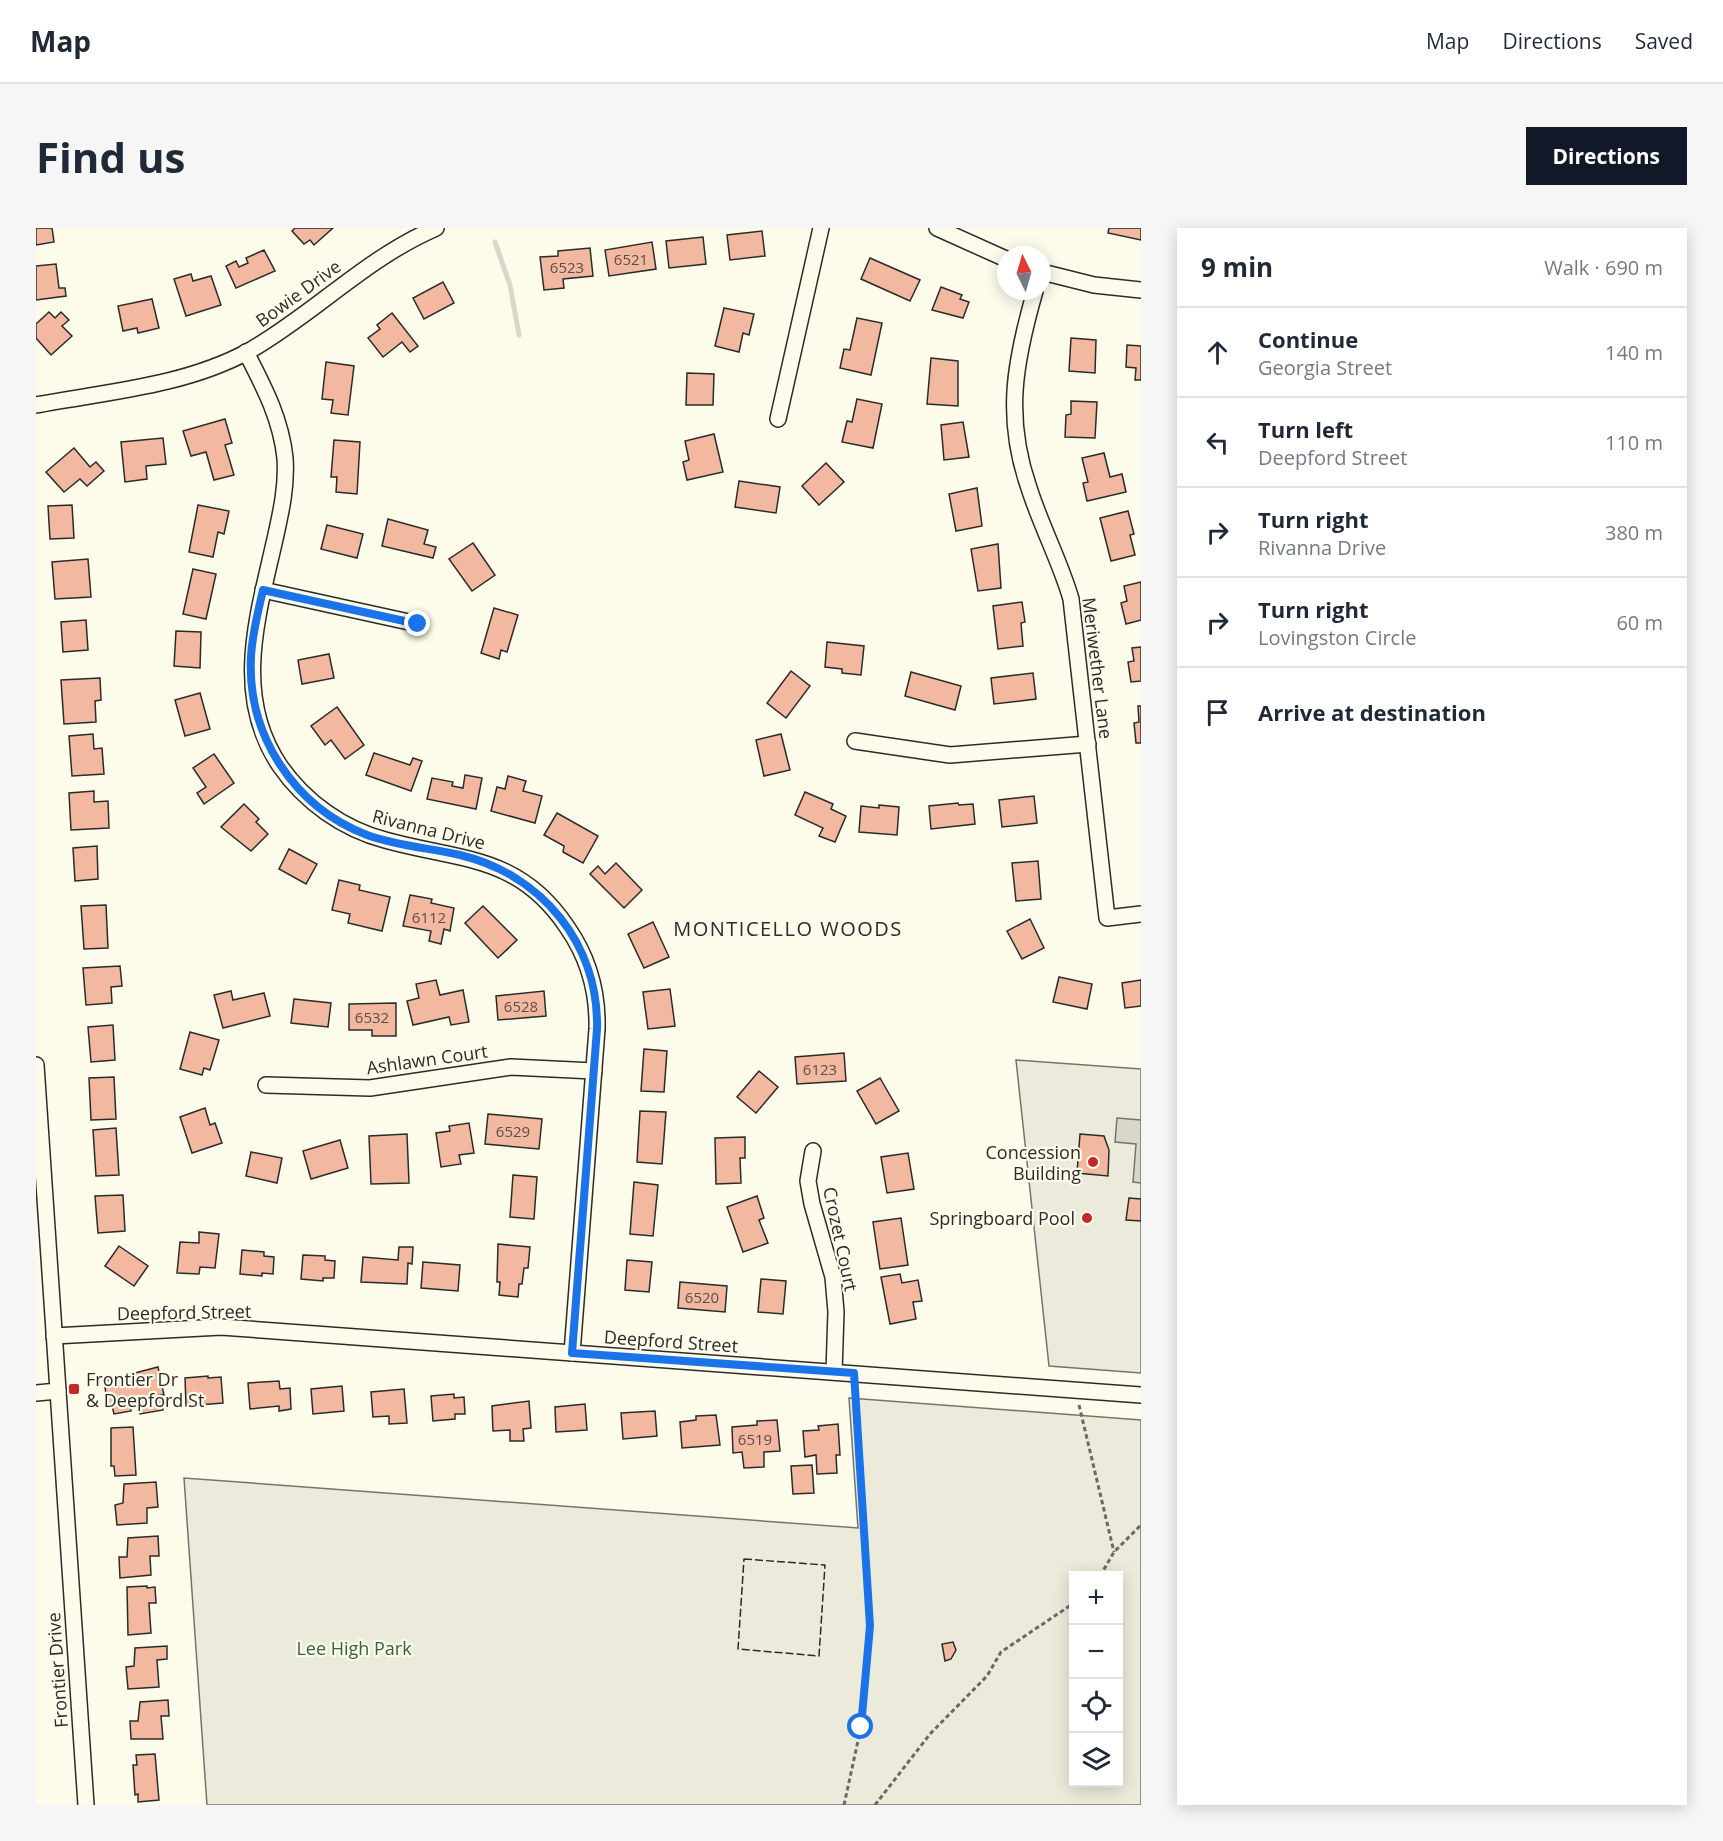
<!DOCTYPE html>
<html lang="en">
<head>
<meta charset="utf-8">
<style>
	body { margin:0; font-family:"Open Sans",sans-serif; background:#f6f6f7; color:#1f2937 }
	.controls { position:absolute; right:18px; bottom:18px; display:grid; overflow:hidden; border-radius:0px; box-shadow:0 3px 15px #0003 }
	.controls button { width:54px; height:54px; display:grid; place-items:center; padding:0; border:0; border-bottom:2px solid #e0e1e3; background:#fff; color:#1f2937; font:30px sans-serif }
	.compass { position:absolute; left:961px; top:18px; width:54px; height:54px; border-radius:50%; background:#fff; box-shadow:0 3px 15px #0003; rotate:355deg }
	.stop { position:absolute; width:18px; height:18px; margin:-14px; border:4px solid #1a73e8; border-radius:50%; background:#fff }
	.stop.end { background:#1a73e8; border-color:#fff; box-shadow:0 2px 6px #0008 }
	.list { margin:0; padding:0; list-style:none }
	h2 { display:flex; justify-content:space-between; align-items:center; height:78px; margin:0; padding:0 24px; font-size:26px }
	h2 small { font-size:20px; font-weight:400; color:#747a83 }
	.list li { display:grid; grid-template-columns:39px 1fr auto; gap:18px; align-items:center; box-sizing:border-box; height:90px; padding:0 24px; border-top:2px solid #e0e1e3 }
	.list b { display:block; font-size:22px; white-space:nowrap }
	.list p { margin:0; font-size:20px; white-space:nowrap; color:#747a83 }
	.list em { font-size:20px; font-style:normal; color:#747a83 }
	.icon { flex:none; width:33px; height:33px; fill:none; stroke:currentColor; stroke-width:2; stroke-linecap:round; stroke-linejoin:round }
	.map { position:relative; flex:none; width:1105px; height:1577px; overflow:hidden; border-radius:0px }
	header { display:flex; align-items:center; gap:36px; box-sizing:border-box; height:84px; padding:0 30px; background:#fff; border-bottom:2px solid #e0e1e3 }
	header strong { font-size:28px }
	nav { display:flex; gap:33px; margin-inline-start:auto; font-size:21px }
	.intro { display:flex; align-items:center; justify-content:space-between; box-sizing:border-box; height:144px; padding:0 36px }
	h1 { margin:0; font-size:42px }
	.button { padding:15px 27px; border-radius:0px; background:#111827; color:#fff; font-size:21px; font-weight:700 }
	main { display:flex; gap:36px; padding:0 36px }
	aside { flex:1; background:#fff; border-radius:0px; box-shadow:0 3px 15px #0003 }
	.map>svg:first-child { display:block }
	.green { fill:#ecebdb; stroke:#74746e; stroke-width:1.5; fill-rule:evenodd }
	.water { fill:#d8d7c9; stroke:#74746e; stroke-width:1.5 }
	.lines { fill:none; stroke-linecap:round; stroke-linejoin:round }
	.stream { stroke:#d8d7c9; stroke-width:5 }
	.building { fill:#f2b8a0; stroke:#2b2b2b; stroke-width:1.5 }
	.minor-casing { stroke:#2b2b2b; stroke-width:18 }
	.path { stroke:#6a6964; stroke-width:3; stroke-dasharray:4.5 3; stroke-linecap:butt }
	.minor { stroke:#fdfbea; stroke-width:15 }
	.fence { stroke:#2b2b2b; stroke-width:1.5; stroke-dasharray:8 3; stroke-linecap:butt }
	.route { stroke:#1a73e8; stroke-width:8 }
	.poi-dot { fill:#c62828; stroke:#fdfbea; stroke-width:2 }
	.labels { text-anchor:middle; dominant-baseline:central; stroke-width:4.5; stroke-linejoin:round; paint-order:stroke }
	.number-label { font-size:15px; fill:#5d4e48 }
	.street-label { font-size:18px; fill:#2b2b2b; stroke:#fdfbea }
	.poi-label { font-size:18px; fill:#2b2b2b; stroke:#fdfbea; text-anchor:end }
	.park-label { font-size:18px; fill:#34623c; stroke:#fdfbea }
	.neighbourhood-label { font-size:20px; letter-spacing:1.5px; fill:#2b2b2b; stroke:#fdfbea }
</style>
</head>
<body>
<header>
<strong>Map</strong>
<nav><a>Map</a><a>Directions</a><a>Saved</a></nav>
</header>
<div class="intro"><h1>Find us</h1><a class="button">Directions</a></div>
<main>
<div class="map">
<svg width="1105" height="1577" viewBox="0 0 1105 1577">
	<rect width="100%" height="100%" fill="#fdfbea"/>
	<g class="green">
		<path d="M980,832L1105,841V1145L1013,1138Z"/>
		<path d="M813,1170L1105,1192V1577H171L148,1250L822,1300ZM1038,1348H1082V1554H1038Z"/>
	</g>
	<path class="water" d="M1081,890L1105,892V955L1097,954L1100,916L1079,914Z"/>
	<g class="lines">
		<path class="stream" d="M459,14L474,57L483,107"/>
	</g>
	<g class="building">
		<path d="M0,0H16L18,14L0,17Z"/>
		<path d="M259,0H297L278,17L274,12L268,16L256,3Z"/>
		<path d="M1073,0H1105V12L1072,5Z"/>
		<path d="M726,3L729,28L694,32L691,7Z"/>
		<path d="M667,9L670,36L633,40L630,13Z"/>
		<path d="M616,14L620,41L573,48L569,22Z"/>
		<path d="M554,20L557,48L527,51L528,60L508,62L504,29L522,28V23Z"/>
		<path d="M228,22L239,43L200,60L190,38L200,33L203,39L212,35L210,30Z"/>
		<path d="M834,30L884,52L874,73L825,51Z"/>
		<path d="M20,36L23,60H29L30,68L0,72V38Z"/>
		<path d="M155,46L157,53L175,48L185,77L150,88L138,51Z"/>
		<path d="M407,54L418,75L388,91L377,70Z"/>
		<path d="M905,59L926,67L924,71L933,74L927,90L896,82Z"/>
		<path d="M116,71L123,100L102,105L101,100L87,103L82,78Z"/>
		<path d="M688,80L718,86L713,107L707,105L703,124L679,118Z"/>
		<path d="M13,84L19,90L25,84L33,92L26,98L36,108L15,127L0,110V96Z"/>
		<path d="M356,85L382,118L374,124L366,114L347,129L332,110L344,101L341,97Z"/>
		<path d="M821,90L846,95L835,147L804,140L808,121L814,122Z"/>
		<path d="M1035,110L1060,112L1059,145L1033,143Z"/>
		<path d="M1091,117L1105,118V152H1099L1100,140L1090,139Z"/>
		<path d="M895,130L922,133V178L891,176Z"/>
		<path d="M290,134L318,138L312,187L295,185L297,172L286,171Z"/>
		<path d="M651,145L678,146L677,177H650Z"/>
		<path d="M821,171L846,176L837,220L806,214L811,193L816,194Z"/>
		<path d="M1035,173L1061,174L1059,210L1029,209L1030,187L1035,186Z"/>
		<path d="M189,191L196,215L189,217L198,247L178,252L170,224L155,228L147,203Z"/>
		<path d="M927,194L933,229L908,232L905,197Z"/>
		<path d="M678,206L687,244L651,252L647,234L653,232L649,213Z"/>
		<path d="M127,210L130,236L110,238L111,251L89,254L85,214Z"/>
		<path d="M298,212L324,214L321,266L300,264L301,249H295Z"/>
		<path d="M38,220L54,239L60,234L68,243L51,258L44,251L28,264L10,244Z"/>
		<path d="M1068,225L1074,249L1086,246L1090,264L1051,273L1047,255L1052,254L1046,230Z"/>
		<path d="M790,235L808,254L783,277L766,258Z"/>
		<path d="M703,253L744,259L740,285L699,279Z"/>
		<path d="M941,260L946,298L920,303L913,266Z"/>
		<path d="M36,277L38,310L14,311L12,278Z"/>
		<path d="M162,277L193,283L188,306L182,304L177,329L153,324Z"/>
		<path d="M1092,283L1098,306L1094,307L1099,327L1075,333L1064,290Z"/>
		<path d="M352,291L392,302L388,316L400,319L397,330L346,318Z"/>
		<path d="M291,297L327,306L321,330L285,321Z"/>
		<path d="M437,315L459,347L436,363L413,331Z"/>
		<path d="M962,316L965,360L942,363L935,321Z"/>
		<path d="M52,331L55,369L19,371L16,334Z"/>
		<path d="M157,341L180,346L170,391L147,386Z"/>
		<path d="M1105,354V392L1090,396L1085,375L1091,373L1088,358Z"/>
		<path d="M986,374L989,394L985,395L987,418L962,421L957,378Z"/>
		<path d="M458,380L482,387L471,424L465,422L463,431L445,425Z"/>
		<path d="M50,392L52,422L27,424L25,394Z"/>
		<path d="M140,403L165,404L164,440L138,438Z"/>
		<path d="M791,414L828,418L825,447L806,445V441L789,439Z"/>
		<path d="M1105,419V453L1095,454L1092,434L1098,433L1096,420Z"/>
		<path d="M293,426L298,450L266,456L262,432Z"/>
		<path d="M755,443L774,458L750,490L731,475Z"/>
		<path d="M875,444L925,458L919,482L869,468Z"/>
		<path d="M997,445L1000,471L958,476L955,450Z"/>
		<path d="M64,450L65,472L59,473L60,494L28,496L25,452Z"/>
		<path d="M164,465L174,501L149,508L139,472Z"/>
		<path d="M1102,478H1105V515H1100L1098,495L1103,494Z"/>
		<path d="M301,479L328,517L309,531L295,512L289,517L275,498Z"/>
		<path d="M57,506L58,521L66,520L68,546L36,548L33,508Z"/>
		<path d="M745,506L754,542L728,548L720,512Z"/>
		<path d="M338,525L374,537L377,530L386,533L375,563L330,547Z"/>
		<path d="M178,526L198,555L168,576L161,565L170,559L157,540Z"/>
		<path d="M429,547L446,550L440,581L391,571L396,550L417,554L416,558L427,560Z"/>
		<path d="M472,548L490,553L487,563L506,568L499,595L455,583L461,559L469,561Z"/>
		<path d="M58,563V574L72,573L73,600L35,602L33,565Z"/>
		<path d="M769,564L797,576L795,581L810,588L799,614L783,608L787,600L759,587Z"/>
		<path d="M998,568L1001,595L966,599L963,572Z"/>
		<path d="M922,575L923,577L937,576L939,596L895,601L893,578Z"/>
		<path d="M208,576L223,591L220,594L232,606L215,623L185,599Z"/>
		<path d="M843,577L863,579L861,607L823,604L825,578L843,580Z"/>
		<path d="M521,585L562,608L547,635L527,624L528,618L508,607Z"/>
		<path d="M61,618L62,651L39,653L37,620Z"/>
		<path d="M253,621L281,636L270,656L243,641Z"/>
		<path d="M1002,633L1005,671L980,673L976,635Z"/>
		<path d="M580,635L606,662L588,680L554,646L562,638L569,646Z"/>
		<path d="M303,652L324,657L323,662L354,669L346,703L312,695L314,686L296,682Z"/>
		<path d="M374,667L396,671L395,675L418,680L414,703L408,701L405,716L393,713L395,703L367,698Z"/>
		<path d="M70,677L72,720L48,721L45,678Z"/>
		<path d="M447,678L481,712L462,730L429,695Z"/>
		<path d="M994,691L1008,720L986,731L971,703Z"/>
		<path d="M617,694L633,729L608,740L592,706Z"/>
		<path d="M84,738L86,758L75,759L76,775L50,777L47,740Z"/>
		<path d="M1023,749L1056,756L1051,781L1017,774Z"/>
		<path d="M400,752L404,767L427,762L433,794L415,797L413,789L377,797L371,773L383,770L380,756Z"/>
		<path d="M1105,752V778L1089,780L1086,755Z"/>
		<path d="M634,761L639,798L612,801L607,764Z"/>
		<path d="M195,763L197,772L228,765L234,788L187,800L178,767Z"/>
		<path d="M508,763L510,788L462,792L460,768Z"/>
		<path d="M258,771L295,775L292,799L255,795Z"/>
		<path d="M360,775V808H336V802H313V776Z"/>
		<path d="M77,797L79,832L55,834L52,799Z"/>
		<path d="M154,804L183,812L174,842L168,840L166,847L144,841Z"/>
		<path d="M608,821L631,823L628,864L605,863Z"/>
		<path d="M808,825L810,853L761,856L759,829Z"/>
		<path d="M723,843L742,859L720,885L701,869Z"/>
		<path d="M78,849L80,891L55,892L53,850Z"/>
		<path d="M844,850L863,883L840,896L821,863Z"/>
		<path d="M169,880L174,897L179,895L186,915L156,925L144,889Z"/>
		<path d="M604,883L630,884L626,936L601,934Z"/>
		<path d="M452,886L506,891L503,921L449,916Z"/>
		<path d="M433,895L438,925L423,927L425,936L405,939L400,905L414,903L413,898Z"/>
		<path d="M80,900L83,947L60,948L57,902Z"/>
		<path d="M371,906L373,955L335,956L333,908Z"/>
		<path d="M1044,906L1068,908L1073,922L1072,948L1041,945Z"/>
		<path d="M709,909V930H704L705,955L680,956L679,910Z"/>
		<path d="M304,912L312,940L275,951L267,923Z"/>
		<path d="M215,924L246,930L241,955L210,948Z"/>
		<path d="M872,925L878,961L851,965L845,929Z"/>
		<path d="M477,947L501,949L498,991L474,989Z"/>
		<path d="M598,954L622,957L617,1008L594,1006Z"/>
		<path d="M87,967L89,1003L62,1005L59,968Z"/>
		<path d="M721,968L728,990L723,992L732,1015L707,1024L691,979Z"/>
		<path d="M1093,970L1105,971V993L1090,992Z"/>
		<path d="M865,990L872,1037L844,1041L837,994Z"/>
		<path d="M163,1004L183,1006L179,1040L164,1039L163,1046L141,1045L144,1014L163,1015Z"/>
		<path d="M462,1016L494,1019L492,1040H488L486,1056H483L482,1069L463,1067L464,1054H461Z"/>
		<path d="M83,1018L112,1038L98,1058L69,1038Z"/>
		<path d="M363,1019H377L376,1036L372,1035L371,1056L325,1054L327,1029L362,1032Z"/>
		<path d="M206,1022L228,1024V1028L238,1029L237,1046L226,1045V1048L204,1046Z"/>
		<path d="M267,1027L289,1028V1032L299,1033L298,1050H287V1053L265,1051Z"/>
		<path d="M591,1032L616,1034L613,1064L589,1062Z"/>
		<path d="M387,1034L424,1037L422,1063L385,1060Z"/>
		<path d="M864,1046L866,1055L882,1052L886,1073L877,1074L880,1091L854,1096L845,1049Z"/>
		<path d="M725,1051L750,1053L747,1086L722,1084Z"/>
		<path d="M644,1054L691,1058L689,1084L642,1080Z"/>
		<path d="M122,1139L128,1167H124L127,1182L104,1186L100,1173L94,1175L95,1183L78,1186L76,1178L72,1179L68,1153Z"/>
		<path d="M172,1148V1150L185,1149L187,1175L150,1178L149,1150Z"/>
		<path d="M243,1153L244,1161L254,1160L255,1181L243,1183V1178L214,1181L212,1155Z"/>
		<path d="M306,1158L308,1183L277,1186L275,1161Z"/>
		<path d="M368,1161L371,1195L353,1196V1188L337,1189L335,1164Z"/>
		<path d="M418,1166V1170L428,1169L429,1186H419V1191L397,1193L395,1168Z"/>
		<path d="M493,1173L495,1200L487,1201L488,1213H474V1202L457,1203L456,1178Z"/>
		<path d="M549,1176L551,1202L520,1204L519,1179Z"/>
		<path d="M619,1183L621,1208L587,1211L585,1185Z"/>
		<path d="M680,1187L684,1217L646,1220L644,1194L660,1192V1188Z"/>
		<path d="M741,1192L744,1223L728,1224V1239L708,1240L706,1224L697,1225L696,1199L721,1197V1193Z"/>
		<path d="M802,1196L804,1227H800L801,1245L781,1246L780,1227L769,1229L767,1203L783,1202L782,1198Z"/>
		<path d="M97,1199L100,1247L79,1248L78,1238H75V1200Z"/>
		<path d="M776,1237L778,1265L757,1266L755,1238Z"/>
		<path d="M120,1254L122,1279L111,1280V1295L81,1297L79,1277L87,1275L88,1256Z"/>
		<path d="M122,1308L123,1328H114L115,1347L84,1350L83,1329H91L92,1310Z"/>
		<path d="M111,1358V1360L119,1359L120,1375H113L115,1405L92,1407L91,1359Z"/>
		<path d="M917,1414L920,1422L915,1431L909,1433L906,1416Z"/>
		<path d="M131,1418V1431L121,1432L123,1459L92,1461L90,1439L98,1438L99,1420Z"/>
		<path d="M132,1472L133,1488H125L127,1511H95L94,1493H102L104,1474Z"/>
		<path d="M119,1526L123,1572L102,1574V1566L99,1567L97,1537H101L100,1527Z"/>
	</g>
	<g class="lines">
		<g class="minor-casing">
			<g id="minor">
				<path d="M901,0L970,31"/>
				<path d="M1006,44L1058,57L1105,62"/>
				<path d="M999,63C979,133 968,189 993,260C1005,298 1024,333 1035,371L1071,690L1105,686"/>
				<path d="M210,124C228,159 245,191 249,230C251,258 245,284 239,311C222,387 196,467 244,538C269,574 307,601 349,612C424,633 482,626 531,699C552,729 562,764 561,801L536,1125"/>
				<path d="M0,177C70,164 149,158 213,123C278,86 330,30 400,0"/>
				<path d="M742,191L785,0"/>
				<path d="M227,362L382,396"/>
				<path d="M819,513L914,527L1052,516"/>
				<path d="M0,837L50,1577"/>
				<path d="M230,857L334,860L475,839L558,843"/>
				<path d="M777,923L772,953L776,976L797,1049L800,1084L798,1144"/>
				<path d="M18,1108L185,1099L1105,1167"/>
				<path d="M0,1165L22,1163"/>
			</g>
		</g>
		<g class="path">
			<path d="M1043,1177L1078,1324"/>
			<path d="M1064,1348L1078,1324L1105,1297"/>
			<path d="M808,1577L825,1499L834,1398L819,1162"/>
			<path d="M839,1577L894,1506L951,1448L965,1424L1038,1375"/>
		</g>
		<use href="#minor" class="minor"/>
		<path class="fence" d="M708,1331L789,1337L783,1428L702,1421Z"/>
	</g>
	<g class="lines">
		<path class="route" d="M382,396L227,362C222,384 216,407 215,429C211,507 258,579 331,607C361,618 394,620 424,627C507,647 563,717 561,801L536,1125L818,1145L834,1398L825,1499"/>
	</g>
	<g class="poi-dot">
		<circle cx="1057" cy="934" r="6"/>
		<circle cx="1051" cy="990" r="6"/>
		<rect x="32" y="1155" width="12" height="12" rx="3"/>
	</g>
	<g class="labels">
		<g class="number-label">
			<text x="595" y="31">6521</text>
			<text x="531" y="39">6523</text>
			<text x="393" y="689">6112</text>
			<text x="485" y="778">6528</text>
			<text x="336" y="789">6532</text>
			<text x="784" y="841">6123</text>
			<text x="477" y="903">6529</text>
			<text x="666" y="1069">6520</text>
			<text x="719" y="1211">6519</text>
		</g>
		<g class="street-label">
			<text transform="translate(262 65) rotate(-36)">Bowie Drive</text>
			<text transform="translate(1062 440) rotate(83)">Meriwether Lane</text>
			<text transform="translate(393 601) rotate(14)">Rivanna Drive</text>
			<text transform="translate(391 831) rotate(-8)">Ashlawn Court</text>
			<text transform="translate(805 1011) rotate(78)">Crozet Court</text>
			<text transform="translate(148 1084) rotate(-1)">Deepford Street</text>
			<text transform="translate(635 1113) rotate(4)">Deepford Street</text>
			<text transform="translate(21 1442) rotate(-94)">Frontier Drive</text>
		</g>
		<g class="poi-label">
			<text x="1045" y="924">Concession<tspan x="1045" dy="21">Building</tspan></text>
			<text x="1039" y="990">Springboard Pool</text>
			<text x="50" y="1151" text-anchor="start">Frontier Dr<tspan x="50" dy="21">&amp; Deepford St</tspan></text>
		</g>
		<g class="park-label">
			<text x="318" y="1420">Lee High Park</text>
		</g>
		<g class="neighbourhood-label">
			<text x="752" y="700">MONTICELLO WOODS</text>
		</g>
	</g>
</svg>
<div class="controls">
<button>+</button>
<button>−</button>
<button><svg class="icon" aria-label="locate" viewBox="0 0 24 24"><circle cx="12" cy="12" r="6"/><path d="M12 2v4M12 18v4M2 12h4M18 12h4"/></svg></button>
<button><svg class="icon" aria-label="layers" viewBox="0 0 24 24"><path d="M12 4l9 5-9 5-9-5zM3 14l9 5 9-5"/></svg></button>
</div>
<svg class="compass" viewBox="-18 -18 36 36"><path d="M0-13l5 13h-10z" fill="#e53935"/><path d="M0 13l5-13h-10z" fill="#747a83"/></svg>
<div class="stop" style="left:825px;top:1499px"></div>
<div class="stop end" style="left:382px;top:396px"></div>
</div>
<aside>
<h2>9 min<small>Walk · 690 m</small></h2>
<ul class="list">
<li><svg class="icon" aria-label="ahead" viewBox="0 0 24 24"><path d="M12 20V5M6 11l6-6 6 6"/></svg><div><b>Continue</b><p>Georgia Street</p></div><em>140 m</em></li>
<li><svg class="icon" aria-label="left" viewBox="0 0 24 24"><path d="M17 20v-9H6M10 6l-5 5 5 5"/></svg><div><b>Turn left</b><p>Deepford Street</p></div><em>110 m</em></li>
<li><svg class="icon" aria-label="right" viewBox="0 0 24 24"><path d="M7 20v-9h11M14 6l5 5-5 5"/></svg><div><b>Turn right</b><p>Rivanna Drive</p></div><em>380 m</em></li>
<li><svg class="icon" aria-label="right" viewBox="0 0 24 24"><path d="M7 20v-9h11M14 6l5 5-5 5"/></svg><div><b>Turn right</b><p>Lovingston Circle</p></div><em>60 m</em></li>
<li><svg class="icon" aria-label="arrive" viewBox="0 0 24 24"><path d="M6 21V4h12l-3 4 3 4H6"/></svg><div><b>Arrive at destination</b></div></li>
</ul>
</aside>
</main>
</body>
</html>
